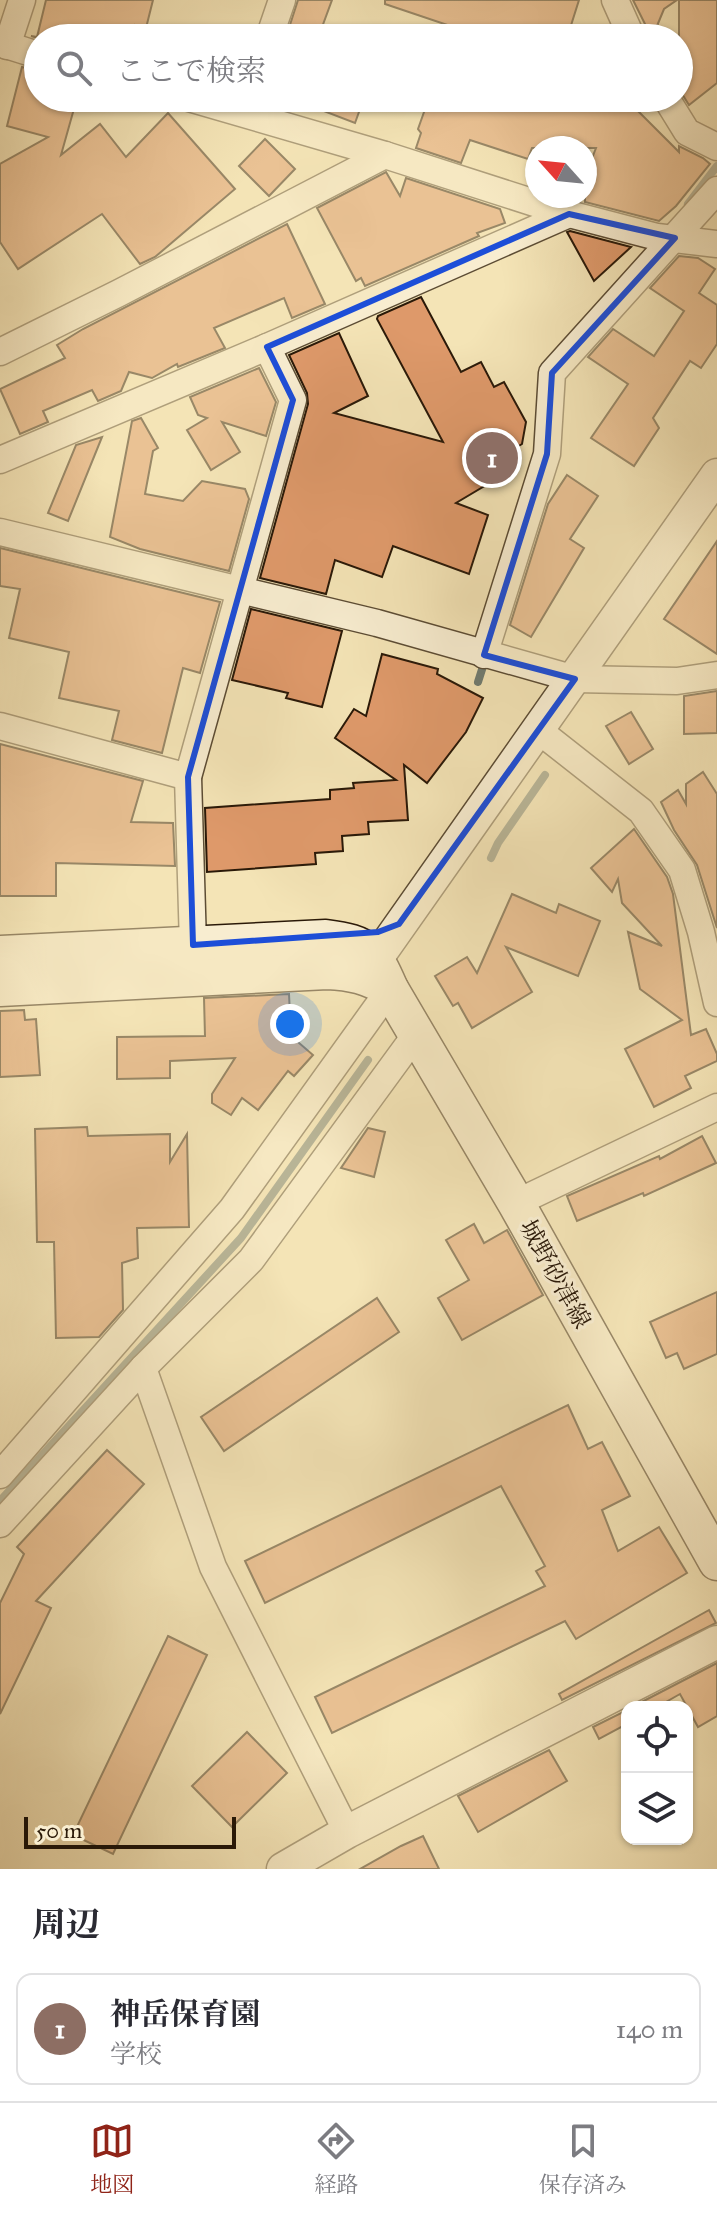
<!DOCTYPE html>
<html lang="ja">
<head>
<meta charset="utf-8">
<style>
	body { margin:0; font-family:"IM FELL Great Primer","Noto Serif JP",serif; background:#f2f2f3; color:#2b2b33 }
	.controls { position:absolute; right:24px; bottom:24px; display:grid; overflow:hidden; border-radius:16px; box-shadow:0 2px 6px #0004 }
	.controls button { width:72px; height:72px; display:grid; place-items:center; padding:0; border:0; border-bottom:2px solid #e1e1e2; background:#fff; color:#2b2b33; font:40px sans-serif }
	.compass { position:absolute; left:525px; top:136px; width:72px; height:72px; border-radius:50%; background:#fff; box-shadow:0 2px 6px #0004; rotate:297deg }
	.scale { position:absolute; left:24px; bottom:20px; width:212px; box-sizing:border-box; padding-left:8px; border:4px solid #2a1908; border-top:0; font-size:22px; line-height:28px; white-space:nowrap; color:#2a1908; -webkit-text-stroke:6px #f8edd0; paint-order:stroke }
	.you { position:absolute; left:290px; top:1024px; width:28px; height:28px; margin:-20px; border:6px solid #fff; border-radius:50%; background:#1a73e8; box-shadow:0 0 0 12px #1a73e833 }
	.badge { display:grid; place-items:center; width:52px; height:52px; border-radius:50%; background:#8f2418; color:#fff; font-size:26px; font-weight:700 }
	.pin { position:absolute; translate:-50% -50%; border:4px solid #fff; box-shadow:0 2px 8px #0006 }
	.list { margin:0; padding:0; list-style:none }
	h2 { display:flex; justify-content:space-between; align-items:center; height:104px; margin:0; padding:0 32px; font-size:34px }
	h2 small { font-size:26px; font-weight:400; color:#7c7c81 }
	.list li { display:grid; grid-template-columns:52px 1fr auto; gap:24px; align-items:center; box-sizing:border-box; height:112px; margin:0 16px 16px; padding:0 16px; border:2px solid #e1e1e2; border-radius:16px }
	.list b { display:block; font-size:30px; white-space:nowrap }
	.list p { margin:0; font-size:26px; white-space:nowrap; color:#7c7c81 }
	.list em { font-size:26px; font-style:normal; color:#7c7c81 }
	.icon { flex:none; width:44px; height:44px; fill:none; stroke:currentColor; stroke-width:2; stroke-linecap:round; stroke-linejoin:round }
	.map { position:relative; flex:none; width:717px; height:1869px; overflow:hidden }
	.search { position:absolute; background:#fff; box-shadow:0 2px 6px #0004; left:24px; right:24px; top:24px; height:88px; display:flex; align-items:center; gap:20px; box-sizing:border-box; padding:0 28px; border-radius:44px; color:#7c7c81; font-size:30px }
	.sheet { height:232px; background:#fff }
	nav { display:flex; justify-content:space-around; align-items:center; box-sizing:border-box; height:112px; border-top:2px solid #e1e1e2; background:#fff; font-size:22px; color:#7c7c81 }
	nav a { display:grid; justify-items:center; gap:4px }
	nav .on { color:#8f2418 }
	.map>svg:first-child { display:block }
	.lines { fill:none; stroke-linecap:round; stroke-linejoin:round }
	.stream { stroke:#707b70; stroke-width:8 }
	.building { fill:#de996a; stroke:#2a1908; stroke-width:2 }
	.minor-casing { stroke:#5c4c34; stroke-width:29 }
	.tertiary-casing { stroke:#5c4c34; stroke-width:35 }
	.secondary-casing { stroke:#2a1908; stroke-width:39 }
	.minor { stroke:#f8edd0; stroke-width:26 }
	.tertiary { stroke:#f8edd0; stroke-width:32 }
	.secondary { stroke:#f8edd0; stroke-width:36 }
	.marked { fill:none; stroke:#1d4ed8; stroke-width:6; stroke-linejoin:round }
	.labels { text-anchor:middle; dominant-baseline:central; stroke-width:6; stroke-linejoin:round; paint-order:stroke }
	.street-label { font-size:24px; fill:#2a1908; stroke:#f8edd0 }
</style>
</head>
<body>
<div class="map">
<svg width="717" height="1869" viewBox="0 0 717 1869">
	<rect width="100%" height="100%" fill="#f4e4b6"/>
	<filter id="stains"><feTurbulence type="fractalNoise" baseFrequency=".0025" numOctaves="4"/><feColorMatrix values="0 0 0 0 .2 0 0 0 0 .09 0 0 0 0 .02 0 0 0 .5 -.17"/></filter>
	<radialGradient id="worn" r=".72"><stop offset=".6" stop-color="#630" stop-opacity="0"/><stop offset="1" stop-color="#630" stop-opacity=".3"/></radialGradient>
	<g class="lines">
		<g class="stream">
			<path d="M688,204L717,166"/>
			<path d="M478,682L485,660"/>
			<path d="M491,858L498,843L545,775"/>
			<path d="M0,1501L241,1238L368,1060"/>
		</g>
	</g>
	<g class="building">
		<path d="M46,0H153L146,28L135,25L132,38H38L31,36L37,37Z"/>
		<path d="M298,0H332L318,38L289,28Z"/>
		<path d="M385,0H579L567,38H486L385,4Z"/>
		<path d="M633,0H677L664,9L652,38Z"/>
		<path d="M679,0H717V83L689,105L679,89Z"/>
		<path d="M22,67L38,71V98H77L61,155L100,124L126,157L168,113L235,189L155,257L140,264L102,214L18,269L0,242V164L48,137L7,126Z"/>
		<path d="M296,98H364L355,123L295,100Z"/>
		<path d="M429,98H625L679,152V146L703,158L710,164L676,206L659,221L585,202V176L596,148H532L528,159L470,140L461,163L416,148L421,133L418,129Z"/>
		<path d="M265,139L295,169L269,196L239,166Z"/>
		<path d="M386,172L400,196L406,178L500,209L505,223L477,233L479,236L365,286L361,278L356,281L317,208Z"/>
		<path d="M287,224L325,304L292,318L284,298L214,328L225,348L178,367L177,364L152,378L129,372L121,391L98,401L92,390L43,411L48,422L20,434L0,389L65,358L57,345L83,329Z"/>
		<path d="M570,231L631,247L594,281L567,232Z"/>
		<path d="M679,256L698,258L715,269L699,293L717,305V344L701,368L690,361L653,418L659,428L634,466L591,438L628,384L588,357L613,329L654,356L684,311L650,288Z"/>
		<path d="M421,297L461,372L481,362L494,387L504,382L526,422L522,444L504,455L513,469L456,503L488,515L469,574L393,546L382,577L335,560L326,594L260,578L308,404L307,393L289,355L339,333L368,396L334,413L443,442L377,319L378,316Z"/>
		<path d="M259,368L276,402L266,436L222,422L240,452L211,470L187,430L207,418L198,415L190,397Z"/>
		<path d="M141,418L158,448L153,451L145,494L183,501L202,481L245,489L249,499L229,571L140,549L110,537L132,421Z"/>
		<path d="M102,437L68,521L48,513L76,445Z"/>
		<path d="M567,475L598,496L570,539L584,548L531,637L510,625L548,504Z"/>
		<path d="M717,541V654L664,619Z"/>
		<path d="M0,548L220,602L200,673L183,668L162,753L112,740L119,711L59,698L69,652L9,638L20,589L0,586Z"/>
		<path d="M251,609L342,631L322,707L286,698L288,693L232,680Z"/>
		<path d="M382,654L438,669L437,674L483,698L466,732L427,783L404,765L408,820L368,822L369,834L342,836L343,851L315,853L316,864L207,872L205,808L330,799V790L354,788L353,783L396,780L335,738L354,709L366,716Z"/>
		<path d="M717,691V733L684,734V696Z"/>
		<path d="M631,712L653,749L629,764L606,726Z"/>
		<path d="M0,744L143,781L131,822L173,823L175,866L56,863V896H0Z"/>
		<path d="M703,772L717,794V928L697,865L674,830L661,802L678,790L686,804V784Z"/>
		<path d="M634,829L667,877L673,894L691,1035L706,1029L717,1054V1061L685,1076L691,1088L654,1107L625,1049L682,1020L640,989L628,932L662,946L622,903L618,879L612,892L591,868Z"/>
		<path d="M512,894L556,913L559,904L600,921L578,976L506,947L532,992L472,1028L458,1003L453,1006L435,976L467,957L477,973Z"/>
		<path d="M289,994L291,1036L313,1055L294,1076L288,1071L258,1110L242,1098L231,1115L212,1103V1094L235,1058L170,1061V1078L117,1079V1037L205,1036L204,998Z"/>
		<path d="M24,1010L25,1020L36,1019L40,1075L0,1077V1011Z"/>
		<path d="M87,1127L88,1136L170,1134V1162L187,1134L189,1227L137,1228L138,1258L122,1263L123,1310L99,1337L56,1338L54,1242H37L35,1129Z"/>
		<path d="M368,1128L385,1132L374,1177L341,1168Z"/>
		<path d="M702,1136L716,1163L644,1196L643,1193L577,1221L567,1196L659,1156L660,1159Z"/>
		<path d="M474,1224L484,1243L507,1230L543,1295L462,1340L438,1298L469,1280L446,1240Z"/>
		<path d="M717,1292V1354L684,1369L677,1353L666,1358L650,1322Z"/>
		<path d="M377,1298L399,1332L224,1451L201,1417Z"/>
		<path d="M568,1405L588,1449L602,1442L630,1496L602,1510L618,1551L659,1527L687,1573L576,1639L565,1621L332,1733L315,1697L545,1586L536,1571L545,1566L501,1486L265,1603L245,1561Z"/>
		<path d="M107,1450L144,1484L36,1601L51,1608L0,1714V1603L24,1554L17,1547Z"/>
		<path d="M709,1610L716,1623L562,1700L559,1694Z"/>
		<path d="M168,1636L207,1655L113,1854L73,1835Z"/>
		<path d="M717,1663V1716L698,1727L680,1694L657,1707H632Z"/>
		<path d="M627,1710V1724L599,1739L593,1727Z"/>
		<path d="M247,1732L287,1773L232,1827L192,1786Z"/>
		<path d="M549,1750L567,1781L478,1832L458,1796Z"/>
		<path d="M423,1836L439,1869H360L401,1846Z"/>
	</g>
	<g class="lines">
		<g class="minor-casing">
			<g id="minor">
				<path d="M615,0L632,38"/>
				<path d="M269,38L282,0"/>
				<path d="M0,43L38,55"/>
				<path d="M7,46L22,0"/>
				<path d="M189,98L385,155L569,214L657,237L717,244"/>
				<path d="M666,98L687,132L717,147"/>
				<path d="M0,352L119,293L385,155"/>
				<path d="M0,460L267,347L569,214"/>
				<path d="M0,532L377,623L575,679L677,681L717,675"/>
				<path d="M484,655L547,454L552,373L717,190"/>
				<path d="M0,726L188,777"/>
				<path d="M538,730L641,811L682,870L701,932L717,1003"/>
				<path d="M193,945L188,777L293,400L267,347"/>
				<path d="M516,1203L717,1107"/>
				<path d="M143,1368L213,1567L347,1832"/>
				<path d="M0,1475L232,1209L390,989"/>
				<path d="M0,1524L143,1368L251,1260L417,1033"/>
			</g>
		</g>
		<g class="tertiary-casing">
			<g id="tertiary">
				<path d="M355,972L377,958L717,475"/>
				<path d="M283,1869L347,1832L717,1642"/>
			</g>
		</g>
		<g class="secondary-casing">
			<g id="secondary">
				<path d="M0,954L326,938C368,943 374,952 390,989L516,1203L717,1562"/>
				<path d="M0,988L327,971C352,972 368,976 390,989"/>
			</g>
		</g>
		<use href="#minor" class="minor"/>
		<use href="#tertiary" class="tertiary"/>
		<use href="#secondary" class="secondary"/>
	</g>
	<path d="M0 0H717V1869H0ZM569,214L675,238L552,373L547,454L484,655L575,679L399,924L378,932L193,945L188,777L293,400L267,347Z" fill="#f4e4b6" fill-opacity=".55" fill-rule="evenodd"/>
	<path class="marked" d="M569,214L675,238L552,373L547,454L484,655L575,679L399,924L378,932L193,945L188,777L293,400L267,347Z"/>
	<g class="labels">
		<g class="street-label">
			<text transform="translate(555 1274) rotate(61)">城野砂津線</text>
		</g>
	</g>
	<rect width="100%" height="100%" filter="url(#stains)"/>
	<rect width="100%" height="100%" fill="url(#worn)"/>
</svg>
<div class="controls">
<button><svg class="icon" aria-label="locate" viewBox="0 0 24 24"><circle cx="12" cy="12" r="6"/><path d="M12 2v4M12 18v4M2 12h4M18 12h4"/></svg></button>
<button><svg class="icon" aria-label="layers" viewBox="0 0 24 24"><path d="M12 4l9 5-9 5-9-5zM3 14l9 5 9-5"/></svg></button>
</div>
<svg class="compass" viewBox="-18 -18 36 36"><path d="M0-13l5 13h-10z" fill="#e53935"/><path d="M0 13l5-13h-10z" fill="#7c7c81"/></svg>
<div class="scale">50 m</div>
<div class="you"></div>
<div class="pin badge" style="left:492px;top:458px;background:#8d6e63">1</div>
<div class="search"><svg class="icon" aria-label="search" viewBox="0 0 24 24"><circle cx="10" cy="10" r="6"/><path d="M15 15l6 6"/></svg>ここで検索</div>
</div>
<section class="sheet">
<h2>周辺<small></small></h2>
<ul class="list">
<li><span class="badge" style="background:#8d6e63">1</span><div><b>神岳保育園</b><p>学校</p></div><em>140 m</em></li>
</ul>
</section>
<nav>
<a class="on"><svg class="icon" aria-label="map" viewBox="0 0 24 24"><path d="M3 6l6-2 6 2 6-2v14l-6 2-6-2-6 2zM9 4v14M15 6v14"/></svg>地図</a>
<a><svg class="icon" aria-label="directions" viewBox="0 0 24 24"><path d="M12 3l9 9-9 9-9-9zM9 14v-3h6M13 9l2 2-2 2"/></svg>経路</a>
<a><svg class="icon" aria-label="saved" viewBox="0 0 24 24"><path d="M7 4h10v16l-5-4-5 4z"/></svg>保存済み</a>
</nav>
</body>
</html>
